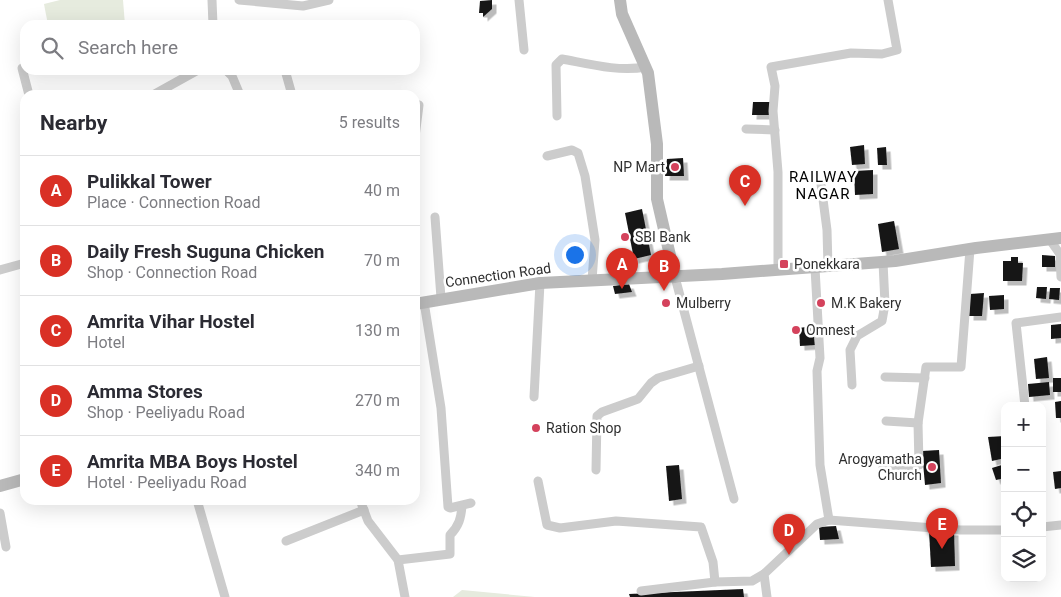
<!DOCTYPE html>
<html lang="en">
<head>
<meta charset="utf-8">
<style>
	body { margin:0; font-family:Roboto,sans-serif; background:#f7f7f7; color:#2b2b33 }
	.controls { position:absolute; right:15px; bottom:15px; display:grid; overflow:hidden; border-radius:10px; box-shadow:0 5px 20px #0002 }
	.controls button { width:45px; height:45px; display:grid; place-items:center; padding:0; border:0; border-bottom:1px solid #e1e1e2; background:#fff; color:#2b2b33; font:25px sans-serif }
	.you { position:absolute; left:574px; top:254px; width:18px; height:18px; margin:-12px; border:4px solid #fff; border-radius:50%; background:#1a73e8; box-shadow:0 0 0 8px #1a73e833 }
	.badge { display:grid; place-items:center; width:32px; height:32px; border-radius:50%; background:#d93025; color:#fff; font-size:16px; font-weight:700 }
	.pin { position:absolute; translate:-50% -41px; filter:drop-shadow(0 1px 2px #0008) }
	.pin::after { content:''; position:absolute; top:26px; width:18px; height:15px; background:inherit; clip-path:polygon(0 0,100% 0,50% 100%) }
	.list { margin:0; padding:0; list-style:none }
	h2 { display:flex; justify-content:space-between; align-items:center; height:65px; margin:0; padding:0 20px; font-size:21px }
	h2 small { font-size:16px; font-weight:400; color:#7c7c81 }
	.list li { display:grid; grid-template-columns:32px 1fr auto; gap:15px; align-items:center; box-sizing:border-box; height:70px; padding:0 20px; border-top:1px solid #e1e1e2 }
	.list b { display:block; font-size:19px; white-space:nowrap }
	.list p { margin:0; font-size:16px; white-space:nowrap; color:#7c7c81 }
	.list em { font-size:16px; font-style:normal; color:#7c7c81 }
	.icon { flex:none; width:28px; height:28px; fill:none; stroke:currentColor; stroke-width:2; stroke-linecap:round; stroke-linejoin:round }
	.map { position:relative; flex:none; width:1061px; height:597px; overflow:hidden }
	.search { position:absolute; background:#fff; box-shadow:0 5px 20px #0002; left:20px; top:20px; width:400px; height:55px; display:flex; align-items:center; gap:12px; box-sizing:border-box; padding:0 18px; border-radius:15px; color:#7c7c81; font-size:19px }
	.panel { position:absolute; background:#fff; box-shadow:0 5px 20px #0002; left:20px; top:90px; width:400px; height:415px; border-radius:15px }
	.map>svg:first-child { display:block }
	.green { fill:#e6ebde }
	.building { fill:#161616; filter:url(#shadow) }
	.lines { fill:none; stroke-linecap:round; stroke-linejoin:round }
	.street { stroke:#ccc; stroke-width:9 }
	.secondary { stroke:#b9b9b9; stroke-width:12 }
	.poi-dot { fill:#d4425c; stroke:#fff; stroke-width:2 }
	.labels { text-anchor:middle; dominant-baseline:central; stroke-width:5; stroke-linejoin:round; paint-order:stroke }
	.poi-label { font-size:14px; fill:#2f2f2f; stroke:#fff; text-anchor:start }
	.street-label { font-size:14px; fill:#2f2f2f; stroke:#fff }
	.neighbourhood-label { font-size:15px; letter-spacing:1px; fill:#000; stroke:#fff }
</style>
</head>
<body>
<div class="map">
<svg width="1061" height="597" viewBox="0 0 1061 597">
	<defs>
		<filter id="shadow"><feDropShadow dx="4.5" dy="4.5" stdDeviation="0" flood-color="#0004"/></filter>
	</defs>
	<rect width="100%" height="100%" fill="#fff"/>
	<g class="green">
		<path d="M60,0H123L125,25H48L44,4Z"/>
		<path d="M462,590L535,597H453Z"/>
	</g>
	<g class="building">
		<path d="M492,0V9L483,17V13H479L480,1Z"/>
		<path d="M753,102H770L769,115H752Z"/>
		<path d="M864,145L865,164L852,165L850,147Z"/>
		<path d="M886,147L887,165H878L877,148Z"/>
		<path d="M683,158L684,176H665L667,159Z"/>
		<path d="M873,170V194L855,195L854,171Z"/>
		<path d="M642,209L651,255L634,259L625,213Z"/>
		<path d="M894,221L899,249L882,252L878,224Z"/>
		<path d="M1042,255L1055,256V267H1042Z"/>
		<path d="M1011,257H1018V263H1023L1022,281H1003V261H1011Z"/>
		<path d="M629,284L632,292L615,294L613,286Z"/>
		<path d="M1037,287H1047L1046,299L1036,298Z"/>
		<path d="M1050,288H1060L1059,300L1049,299Z"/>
		<path d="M984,293L982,316H969L970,294Z"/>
		<path d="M1004,295V309L990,310L989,296Z"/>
		<path d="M1061,324V338L1051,339V325Z"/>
		<path d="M813,326L815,345L800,346L799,328Z"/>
		<path d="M1047,357L1049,378L1036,379L1034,359Z"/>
		<rect x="1053" y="378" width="8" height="14"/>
		<path d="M1049,382L1050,395L1029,397L1028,384Z"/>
		<path d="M1061,401V418H1056L1055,402Z"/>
		<path d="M1005,436V458L992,461L988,437Z"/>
		<path d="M939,450L941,483L925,485L922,451Z"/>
		<path d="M1005,464V478L996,480L992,468Z"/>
		<path d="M679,465L682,499L669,501L666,466Z"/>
		<path d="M1061,471V488L1055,489L1053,472Z"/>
		<path d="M836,526L839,539L820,540L819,527Z"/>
		<path d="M929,531H954L955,566L931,567Z"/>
		<path d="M743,589L744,597H630L629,594Z"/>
	</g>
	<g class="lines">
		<g class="street">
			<path d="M212,0L213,25"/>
			<path d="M239,0L303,6L329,0"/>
			<path d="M519,0L524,50"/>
			<path d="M22,68L29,95"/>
			<path d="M226,70L232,76L240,95"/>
			<path d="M285,70L292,95"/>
			<path d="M153,95L198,70"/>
			<path d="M557,116L556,65L562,59C589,64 618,72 646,67"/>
			<path d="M746,129L775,130"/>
			<path d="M415,137L419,105"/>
			<path d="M547,156L572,150L578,153L585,176L595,240L592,280"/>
			<path d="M821,184L827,230L828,267"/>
			<path d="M435,217L441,298"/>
			<path d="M1050,240L1060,254L1061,277"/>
			<path d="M815,268L820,358L817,371L820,465L829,520"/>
			<path d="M0,270L25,263"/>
			<path d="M778,270V172L773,111L775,86L771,67L851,53L882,54L897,50L888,0"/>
			<path d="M675,277L734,499"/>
			<path d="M424,302L441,408L448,507L450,508L471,503"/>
			<path d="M885,377L925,378"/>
			<path d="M852,385L850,350L857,336L882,321L885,304L883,262"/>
			<path d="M534,397L540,283"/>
			<path d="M1025,406L1016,323L1061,317"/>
			<path d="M886,421L918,423"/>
			<path d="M883,468L919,465L918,423L926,367H961L970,249"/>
			<path d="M596,470L597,416L602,412L638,399L651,383L658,378L699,366"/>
			<path d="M538,481L547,525L560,528L616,521L701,527L713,562L715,582L752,581L764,574"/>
			<path d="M197,500L225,597"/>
			<path d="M360,500L368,521L398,560L405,597"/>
			<path d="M0,513L6,547"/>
			<path d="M1042,527L1061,525"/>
			<path d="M286,541L364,510"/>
			<path d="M398,560L450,554V535C459,526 461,518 462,506"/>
			<path d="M641,591L715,582"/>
			<path d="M767,597L764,574L817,524L829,520L960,530H1005"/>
		</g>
		<g class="secondary">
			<path d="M620,0L622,14L648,73L657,144V199L675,277"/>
			<path d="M415,304L540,283L722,274L895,261L976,248L1061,238"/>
			<path d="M0,486L25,479"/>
		</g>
	</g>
	<g class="poi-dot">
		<circle cx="675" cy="167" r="5"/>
		<circle cx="625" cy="237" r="5"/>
		<rect x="779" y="259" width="10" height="10" rx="2.5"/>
		<circle cx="666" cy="303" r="5"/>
		<circle cx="821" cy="303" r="5"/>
		<circle cx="796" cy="330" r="5"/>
		<circle cx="536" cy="428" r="5"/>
		<circle cx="932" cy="467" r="5"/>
	</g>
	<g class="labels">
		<g class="poi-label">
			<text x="665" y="167" text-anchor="end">NP Mart</text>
			<text x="635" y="237">SBI Bank</text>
			<text x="794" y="264">Ponekkara</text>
			<text x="676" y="303">Mulberry</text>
			<text x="831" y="303">M.K Bakery</text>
			<text x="806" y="330">Omnest</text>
			<text x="546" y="428">Ration Shop</text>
			<text x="922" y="459" text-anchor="end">Arogyamatha<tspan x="922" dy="16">Church</tspan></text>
		</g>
		<g class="street-label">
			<text transform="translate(498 275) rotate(-8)">Connection Road</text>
		</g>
		<g class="neighbourhood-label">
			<text x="823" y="177">RAILWAY<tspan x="823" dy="17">NAGAR</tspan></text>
		</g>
	</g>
</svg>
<div class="controls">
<button>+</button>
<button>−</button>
<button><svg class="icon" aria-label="locate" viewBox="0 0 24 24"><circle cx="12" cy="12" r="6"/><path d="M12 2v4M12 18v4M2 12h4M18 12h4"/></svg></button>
<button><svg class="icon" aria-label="layers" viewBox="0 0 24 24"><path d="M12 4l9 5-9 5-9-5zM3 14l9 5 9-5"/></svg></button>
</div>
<div class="you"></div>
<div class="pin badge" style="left:622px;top:289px">A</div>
<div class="pin badge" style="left:664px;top:291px">B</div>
<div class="pin badge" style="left:745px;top:206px">C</div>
<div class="pin badge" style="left:789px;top:555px">D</div>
<div class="pin badge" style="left:942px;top:549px">E</div>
<div class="search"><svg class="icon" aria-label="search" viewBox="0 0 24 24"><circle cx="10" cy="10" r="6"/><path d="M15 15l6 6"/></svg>Search here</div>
<section class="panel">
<h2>Nearby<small>5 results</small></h2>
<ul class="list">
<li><span class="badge">A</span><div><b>Pulikkal Tower</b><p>Place · Connection Road</p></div><em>40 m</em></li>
<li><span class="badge">B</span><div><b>Daily Fresh Suguna Chicken</b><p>Shop · Connection Road</p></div><em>70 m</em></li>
<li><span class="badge">C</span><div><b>Amrita Vihar Hostel</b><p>Hotel</p></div><em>130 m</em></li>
<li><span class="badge">D</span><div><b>Amma Stores</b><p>Shop · Peeliyadu Road</p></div><em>270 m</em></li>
<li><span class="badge">E</span><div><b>Amrita MBA Boys Hostel</b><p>Hotel · Peeliyadu Road</p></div><em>340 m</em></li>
</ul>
</section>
</div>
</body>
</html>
